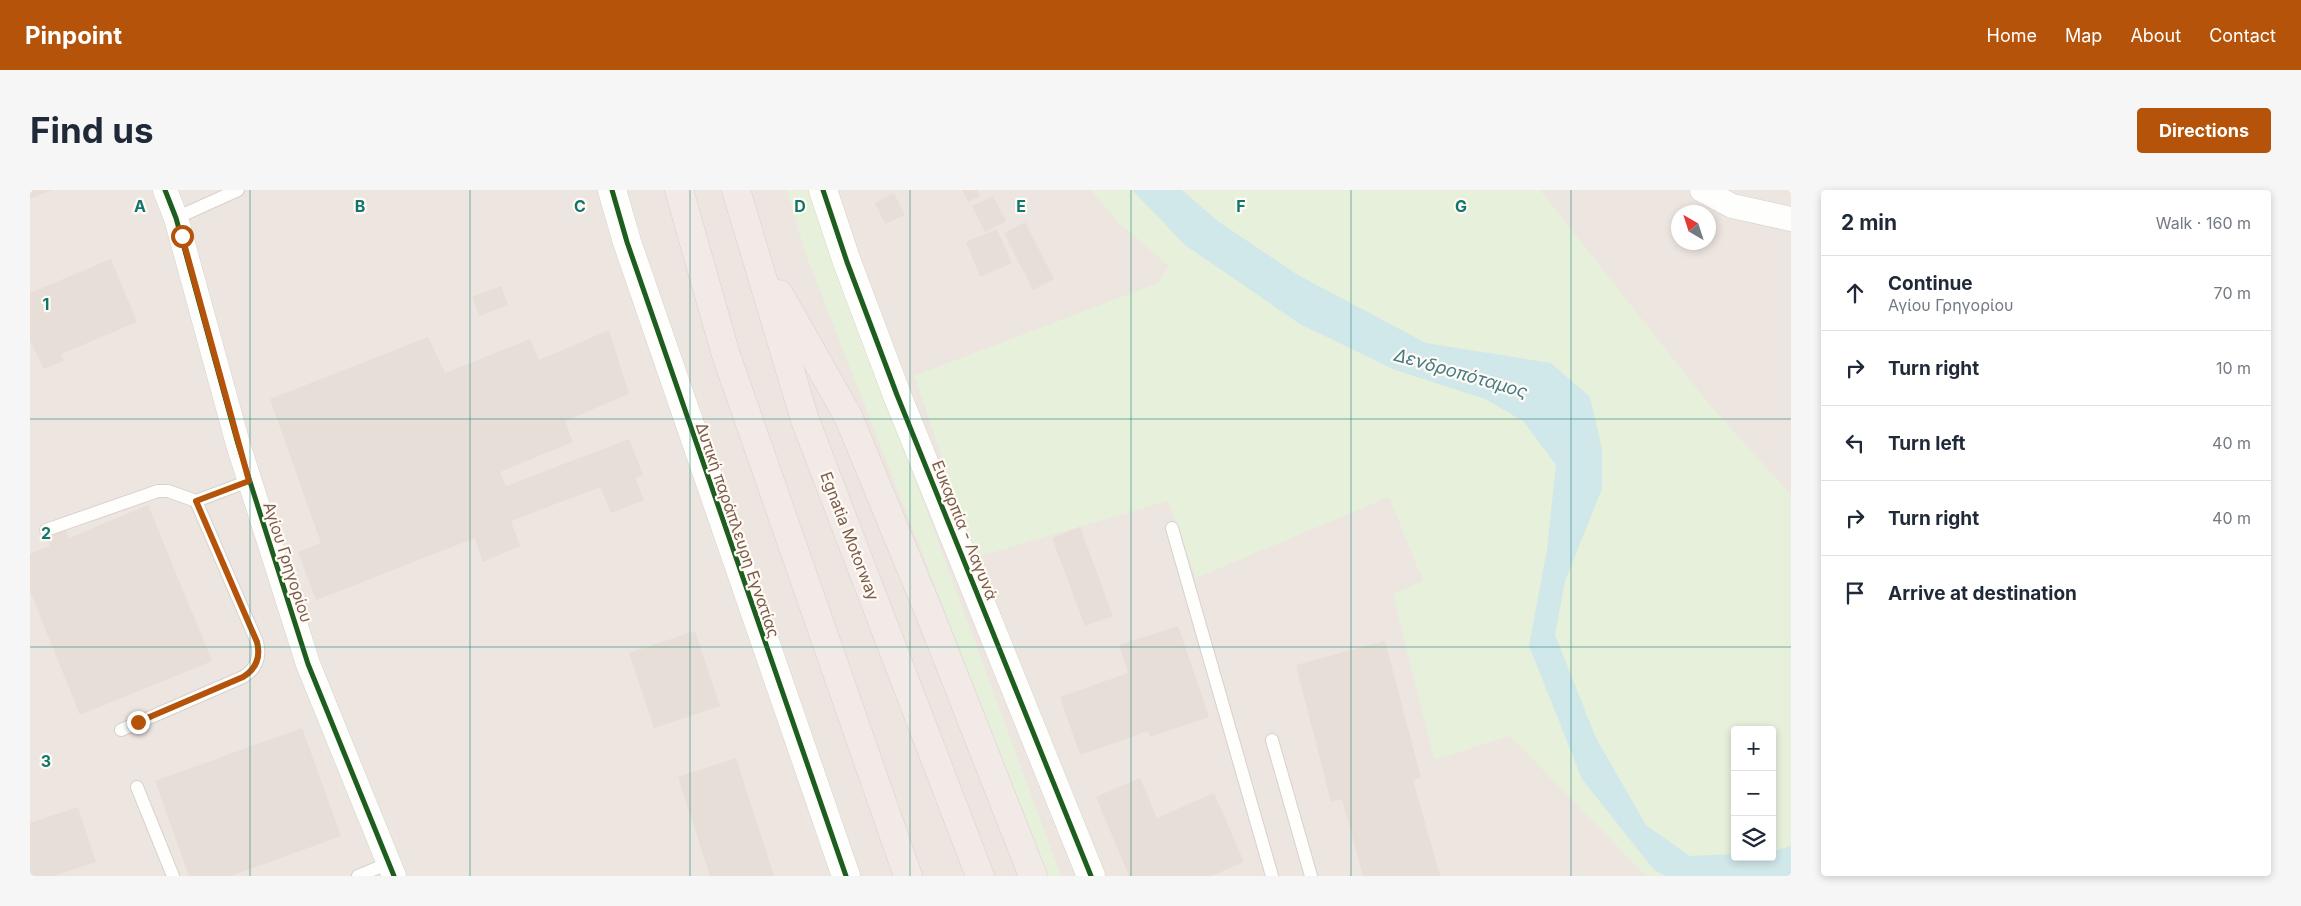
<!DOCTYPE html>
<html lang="en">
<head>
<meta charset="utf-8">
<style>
	body { margin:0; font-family:Inter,sans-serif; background:#f6f6f7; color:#1f2937 }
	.controls { position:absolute; right:15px; bottom:15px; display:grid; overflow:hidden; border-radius:5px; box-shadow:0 2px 8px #0003 }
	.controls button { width:45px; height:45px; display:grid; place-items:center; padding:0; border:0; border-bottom:1px solid #e0e1e3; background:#fff; color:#1f2937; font:25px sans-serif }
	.compass { position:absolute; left:1641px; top:15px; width:45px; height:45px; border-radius:50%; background:#fff; box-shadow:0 2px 8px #0003; rotate:321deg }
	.stop { position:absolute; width:15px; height:15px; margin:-11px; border:4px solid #b45309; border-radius:50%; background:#fff }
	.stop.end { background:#b45309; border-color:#fff; box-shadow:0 1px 5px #0008 }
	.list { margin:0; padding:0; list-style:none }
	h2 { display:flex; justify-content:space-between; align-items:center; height:65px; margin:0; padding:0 20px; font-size:21px }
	h2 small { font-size:16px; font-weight:400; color:#747a83 }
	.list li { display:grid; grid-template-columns:32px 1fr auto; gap:15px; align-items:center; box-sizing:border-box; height:75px; padding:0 20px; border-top:1px solid #e0e1e3 }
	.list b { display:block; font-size:19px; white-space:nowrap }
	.list p { margin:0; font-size:16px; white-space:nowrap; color:#747a83 }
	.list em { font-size:16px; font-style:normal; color:#747a83 }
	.icon { flex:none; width:28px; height:28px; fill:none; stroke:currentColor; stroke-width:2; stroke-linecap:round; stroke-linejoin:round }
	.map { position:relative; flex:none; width:1761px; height:686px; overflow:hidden; border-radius:5px }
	header { display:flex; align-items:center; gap:30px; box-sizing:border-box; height:70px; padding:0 25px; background:#b45309; color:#fff }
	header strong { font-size:24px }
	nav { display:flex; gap:28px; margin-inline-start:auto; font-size:18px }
	.intro { display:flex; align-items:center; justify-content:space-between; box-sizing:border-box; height:120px; padding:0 30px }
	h1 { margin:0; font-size:35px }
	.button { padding:12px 22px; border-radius:5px; background:#b45309; color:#fff; font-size:18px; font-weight:700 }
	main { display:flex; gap:30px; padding:0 30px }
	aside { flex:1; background:#fff; border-radius:5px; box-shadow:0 2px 8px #0003 }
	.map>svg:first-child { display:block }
	.industrial { fill:#ede5e0; fill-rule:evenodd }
	.green { fill:#e7f0db; fill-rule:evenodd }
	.water { fill:#d0e8ea }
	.building { fill:#e6ded7 }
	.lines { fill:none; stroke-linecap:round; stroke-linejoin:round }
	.lane-casing { stroke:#d7d1cb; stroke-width:14 }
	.street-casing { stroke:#d7d1cb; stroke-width:25 }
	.secondary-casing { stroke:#d9d2cb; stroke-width:29 }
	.highway-casing { stroke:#dad1cc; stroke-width:29 }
	.lane { stroke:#fefefd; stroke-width:12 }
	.street { stroke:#fefefd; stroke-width:24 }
	.secondary { stroke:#fefefd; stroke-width:28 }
	.highway { stroke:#f2eae7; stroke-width:28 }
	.cycleway-casing { stroke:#fffaf3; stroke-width:8 }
	.cycleway { stroke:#1b5e20; stroke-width:5 }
	.route { stroke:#b45309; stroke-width:6 }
	.grid { fill:none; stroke:#0f766e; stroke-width:1; stroke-opacity:0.55 }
	.labels { text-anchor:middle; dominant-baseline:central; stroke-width:4.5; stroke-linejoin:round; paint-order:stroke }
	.street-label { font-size:16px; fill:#7a5c4d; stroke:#fffaf3 }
	.water-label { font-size:18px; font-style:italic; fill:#437c86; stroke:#fffaf3 }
	.grid-label { font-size:16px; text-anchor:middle; font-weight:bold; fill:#0f766e; stroke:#fffaf3; stroke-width:4.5; stroke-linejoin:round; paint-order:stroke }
</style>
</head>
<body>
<header>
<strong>Pinpoint</strong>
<nav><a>Home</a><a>Map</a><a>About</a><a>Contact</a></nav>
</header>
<div class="intro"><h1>Find us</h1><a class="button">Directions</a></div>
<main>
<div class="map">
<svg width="1761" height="686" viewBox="0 0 1761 686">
	<rect width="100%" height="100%" fill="#f9f5f0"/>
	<path class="industrial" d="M0,0H1761V686H0ZM1648,22H1678V52H1648ZM1705,540H1742V667H1705Z"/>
	<g class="green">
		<path d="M757,0H779L1031,686H1018L775,62Z"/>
		<path d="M1061,0H1510L1679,214L1761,305V686H1616L1480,546L1404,570L1363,404L1393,391L1359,307L1166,388L1138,311L947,367L884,186L1128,93L1139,76L1088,32ZM1705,540H1742V667H1705Z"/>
	</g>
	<path class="water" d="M1102,0H1152L1189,32L1268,85L1396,153L1521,173L1560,207L1572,259V299L1535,391L1525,445L1566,548L1616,635L1660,666L1705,664V667H1742V662L1761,656V686H1636L1624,680L1552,589L1499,456L1517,359L1526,275L1493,231L1455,209L1365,180L1270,134L1155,55Z"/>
	<g class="building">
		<path d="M0,0H22L0,9Z"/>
		<path d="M932,0H947L950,6L938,12Z"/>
		<path d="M864,3L875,25L855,34L845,13Z"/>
		<path d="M963,6L976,31L955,42L942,16Z"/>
		<path d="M995,32L1024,89L1003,100L974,43Z"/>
		<path d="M967,39L982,73L950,87L936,52Z"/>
		<path d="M81,69L107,132L31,164L34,171L14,179L0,151V103Z"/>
		<path d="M471,96L478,115L449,126L442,107Z"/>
		<path d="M579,140L599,204L535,231L543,252L470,282L476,296L599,249L613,285L605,288L614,310L581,323L570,297L481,331L490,356L453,372L445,348L286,410L268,362L291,353L240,209L398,147L415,183L500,149L509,170Z"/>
		<path d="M118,315L182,471L50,525L0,401V364L20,356L15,345L35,337L39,348Z"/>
		<path d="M1050,337L1083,426L1055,436L1022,348Z"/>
		<path d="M1148,436L1179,527L1120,547L1118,541L1050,565L1030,507L1098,483L1089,455Z"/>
		<path d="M665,441L690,516L624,538L599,463Z"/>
		<path d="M1355,451L1391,588L1383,590L1410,686H1333L1312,609L1301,612L1266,475Z"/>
		<path d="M272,538L311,646L201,686H159L125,591Z"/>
		<path d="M706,568L744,686H680L648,587Z"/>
		<path d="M1110,588L1127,628L1184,603L1214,672L1181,686H1099L1066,607Z"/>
		<path d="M48,617L66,672L24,686H0V633Z"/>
	</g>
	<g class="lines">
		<g class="lane-casing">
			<g id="lane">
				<path d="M146,28L208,0"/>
				<path d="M1142,338L1242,686"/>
				<path d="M16,340L128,301H138L166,311L219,291"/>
				<path d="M91,540L213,487C226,479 231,468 227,452L166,311"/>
				<path d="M1242,550L1281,686"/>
				<path d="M107,597L143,686"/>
				<path d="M328,686L359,673"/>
			</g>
		</g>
		<g class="street-casing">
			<g id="street">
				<path d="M135,0L146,28L208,254L278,474L364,686"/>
				<path d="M1672,0L1702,16L1761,29"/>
			</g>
		</g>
		<g class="secondary-casing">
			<g id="secondary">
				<path d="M582,0L597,52L816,686"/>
				<path d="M793,0L817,72L867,205L1061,686"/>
			</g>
		</g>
		<g class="highway-casing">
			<g id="highway">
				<path d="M649,0L696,165L878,686"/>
				<path d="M706,0L775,230L950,686"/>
				<path d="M749,104L818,226L901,427L1003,686"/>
			</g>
		</g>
		<use href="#lane" class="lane"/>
		<use href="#street" class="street"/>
		<use href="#secondary" class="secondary"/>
		<use href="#highway" class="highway"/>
		<g class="cycleway-casing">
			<g id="cycleway">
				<path d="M135,0L146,28L208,254L278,474L364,686"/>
				<path d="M582,0L597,52L816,686"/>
				<path d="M793,0L817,72L867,205L1061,686"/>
			</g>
		</g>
		<use href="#cycleway" class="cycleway"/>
	</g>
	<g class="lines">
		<path class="route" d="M108,532L213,487C226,479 231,468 227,452L166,311L219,291L152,46"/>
	</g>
	<path class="grid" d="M220,0V686M440,0V686M660,0V686M880,0V686M1101,0V686M1321,0V686M1541,0V686M0,229H1761M0,457H1761"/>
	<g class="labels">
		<g class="street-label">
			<text transform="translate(708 340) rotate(71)">Δυτική παράπλευρη Εγνατίας</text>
			<text transform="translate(935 340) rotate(68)">Ευκαρπία - Λαγυνά</text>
			<text transform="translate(820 346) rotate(69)">Egnatia Motorway</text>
			<text transform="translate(258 372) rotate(72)">Αγίου Γρηγορίου</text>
		</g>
		<g class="water-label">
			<text transform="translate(1431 183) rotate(16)">Δενδροπόταμος</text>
		</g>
	</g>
	<g class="grid-label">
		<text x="110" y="22">A</text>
		<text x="330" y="22">B</text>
		<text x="550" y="22">C</text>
		<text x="770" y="22">D</text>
		<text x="991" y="22">E</text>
		<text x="1211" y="22">F</text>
		<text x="1431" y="22">G</text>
		<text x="16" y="120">1</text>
		<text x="16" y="349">2</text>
		<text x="16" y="577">3</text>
	</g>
</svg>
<div class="controls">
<button>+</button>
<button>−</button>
<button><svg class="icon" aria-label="layers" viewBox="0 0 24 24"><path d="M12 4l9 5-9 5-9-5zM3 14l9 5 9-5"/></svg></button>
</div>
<svg class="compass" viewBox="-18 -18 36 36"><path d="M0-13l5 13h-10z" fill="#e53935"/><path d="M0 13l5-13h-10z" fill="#747a83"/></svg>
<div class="stop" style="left:152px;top:46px"></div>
<div class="stop end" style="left:108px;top:532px"></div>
</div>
<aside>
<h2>2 min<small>Walk · 160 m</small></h2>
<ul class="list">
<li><svg class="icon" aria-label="ahead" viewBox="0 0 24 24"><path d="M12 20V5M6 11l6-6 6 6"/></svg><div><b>Continue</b><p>Αγίου Γρηγορίου</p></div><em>70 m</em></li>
<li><svg class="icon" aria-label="right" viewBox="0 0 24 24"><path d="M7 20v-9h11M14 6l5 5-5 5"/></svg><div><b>Turn right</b></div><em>10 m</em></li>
<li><svg class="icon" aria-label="left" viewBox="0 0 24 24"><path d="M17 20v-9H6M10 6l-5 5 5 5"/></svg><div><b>Turn left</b></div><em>40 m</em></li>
<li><svg class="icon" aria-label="right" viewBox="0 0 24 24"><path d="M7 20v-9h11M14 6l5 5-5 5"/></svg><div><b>Turn right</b></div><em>40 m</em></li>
<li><svg class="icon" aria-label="arrive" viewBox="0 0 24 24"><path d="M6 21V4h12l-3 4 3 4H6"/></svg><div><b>Arrive at destination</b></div></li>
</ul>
</aside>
</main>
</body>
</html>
